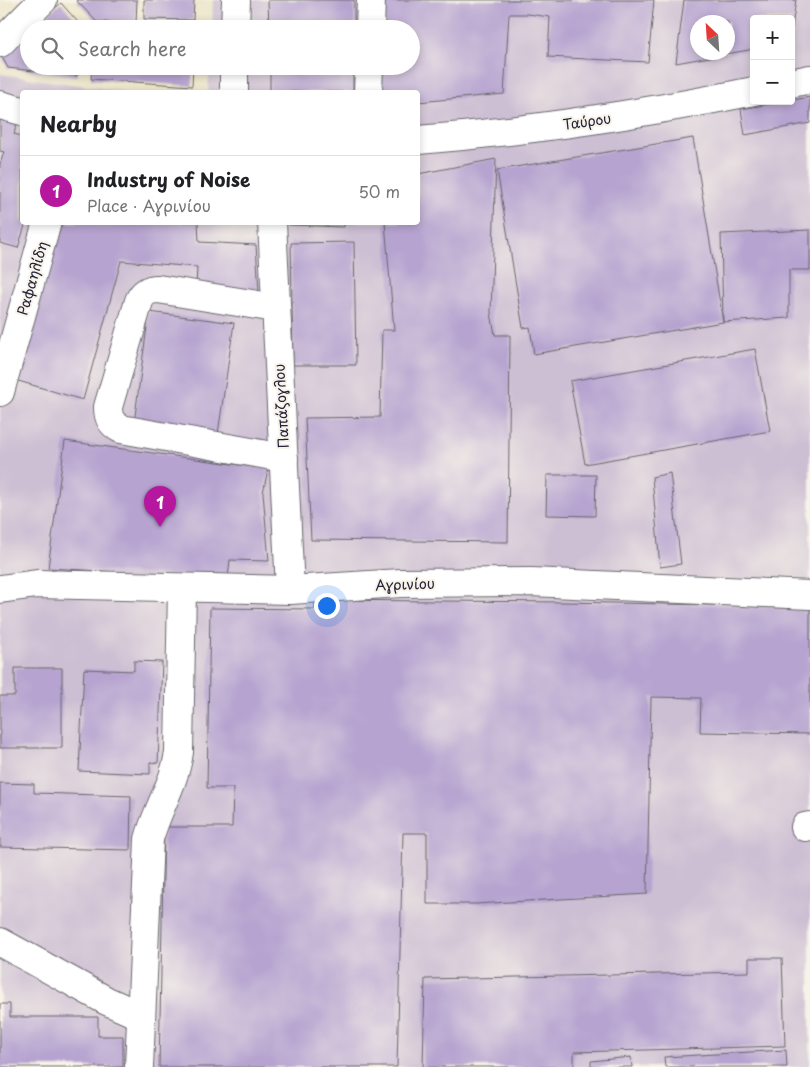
<!DOCTYPE html>
<html lang="en">
<head>
<meta charset="utf-8">
<style>
	body { margin:0; font-family:"Playpen Sans",sans-serif; background:#f2f2f2; color:#202124 }
	.controls { position:absolute; right:15px; top:15px; display:grid; overflow:hidden; border-radius:5px; box-shadow:0 2px 8px #0003 }
	.controls button { width:45px; height:45px; display:grid; place-items:center; padding:0; border:0; border-bottom:1px solid #e0e0e0; background:#fff; color:#202124; font:25px sans-serif }
	.compass { position:absolute; left:690px; top:15px; width:45px; height:45px; border-radius:50%; background:#fff; box-shadow:0 2px 8px #0003; rotate:335deg }
	.you { position:absolute; left:326px; top:605px; width:18px; height:18px; margin:-12px; border:4px solid #fff; border-radius:50%; background:#1a73e8; box-shadow:0 0 0 8px #1a73e833 }
	.badge { display:grid; place-items:center; width:32px; height:32px; border-radius:50%; background:#b5179e; color:#fff; font-size:16px; font-weight:700 }
	.pin { position:absolute; translate:-50% -41px; filter:drop-shadow(0 1px 2px #0008) }
	.pin::after { content:''; position:absolute; top:26px; width:18px; height:15px; background:inherit; clip-path:polygon(0 0,100% 0,50% 100%) }
	.list { margin:0; padding:0; list-style:none }
	h2 { display:flex; justify-content:space-between; align-items:center; height:65px; margin:0; padding:0 20px; font-size:21px }
	h2 small { font-size:16px; font-weight:400; color:#757577 }
	.list li { display:grid; grid-template-columns:32px 1fr auto; gap:15px; align-items:center; box-sizing:border-box; height:70px; padding:0 20px; border-top:1px solid #e0e0e0 }
	.list b { display:block; font-size:19px; white-space:nowrap }
	.list p { margin:0; font-size:16px; white-space:nowrap; color:#757577 }
	.list em { font-size:16px; font-style:normal; color:#757577 }
	.icon { flex:none; width:28px; height:28px; fill:none; stroke:currentColor; stroke-width:2; stroke-linecap:round; stroke-linejoin:round }
	.map { position:relative; flex:none; width:810px; height:1067px; overflow:hidden }
	.search { position:absolute; background:#fff; box-shadow:0 2px 8px #0003; left:20px; top:20px; width:400px; height:55px; display:flex; align-items:center; gap:12px; box-sizing:border-box; padding:0 18px; border-radius:28px; color:#757577; font-size:19px }
	.panel { position:absolute; background:#fff; box-shadow:0 2px 8px #0003; left:20px; top:90px; width:400px; height:135px; border-radius:5px }
	.map>svg:first-child { display:block }
	.industrial { fill:#ccbed3; fill-rule:evenodd }
	.building { fill:#b6a3d0; fill-rule:evenodd }
	.lines { fill:none; stroke-linecap:round; stroke-linejoin:round }
	.minor-casing { stroke:#69676d; stroke-width:30 }
	.minor { stroke:#fff; stroke-width:28 }
	.labels { text-anchor:middle; dominant-baseline:central; stroke-width:4; stroke-linejoin:round; paint-order:stroke }
	.street-label { font-size:14px; fill:#22223b; stroke:#f7f3e8 }
</style>
</head>
<body>
<div class="map">
<svg width="810" height="1067" viewBox="0 0 810 1067">
	<rect width="100%" height="100%" fill="#f7f3e8"/>
	<filter id="ink" filterUnits="userSpaceOnUse"><feTurbulence type="fractalNoise" baseFrequency=".02" numOctaves="2"/><feDisplacementMap in="SourceGraphic" scale="10" xChannelSelector="R" yChannelSelector="G"/><feConvolveMatrix kernelMatrix="1 2 1 2 8 2 1 2 1" color-interpolation-filters="sRGB"/></filter>
	<filter id="wash" filterUnits="userSpaceOnUse"><feTurbulence type="fractalNoise" baseFrequency=".0096" numOctaves="4" result="noise"/><feDisplacementMap in="SourceGraphic" scale="20" xChannelSelector="R" yChannelSelector="G"/><feGaussianBlur stdDeviation="1.12" result="paint"/><feColorMatrix in="noise" values="0 0 0 0 0 0 0 0 0 0 0 0 0 0 0 0 0 1.4 0 .05"/><feComposite in="paint" operator="in"/></filter>
	<g filter="url(#wash)">
		<rect width="100%" height="100%" fill="#ede6ca"/>
		<path class="industrial" d="M213,0H810V1067H0V74L128,92H22V222H418V92H208L210,66H411V29H212ZM754,19H791V101H754ZM698,22H728V52H698Z"/>
		<g id="blocks">
			<g class="building">
				<path d="M76,0H137L136,23L97,22Z"/>
				<path d="M144,0H194L193,20L144,19Z"/>
				<path d="M268,0H354V29H269Z"/>
				<path d="M385,0H654L648,62L548,57L550,17L528,14H509L504,94L418,102V92H377L379,66H411V29H382Z"/>
				<path d="M684,0H796L792,28L791,19H754V49L676,63ZM698,22H728V52H698Z"/>
				<path d="M61,3L84,29H31Z"/>
				<path d="M95,24L140,27V29H95Z"/>
				<path d="M29,31V66H79L77,76L8,68L1,55Z"/>
				<path d="M92,66H193L192,86L91,79Z"/>
				<rect x="270" y="66" width="83" height="26"/>
				<path d="M810,97V123L745,135L741,109Z"/>
				<path d="M0,114L18,119L14,134L22,136V222H26L18,248L0,243V164L4,152L0,151Z"/>
				<path d="M693,138L723,322L721,234L810,230V270H789V318L723,322L534,354L530,327L523,328L497,170Z"/>
				<path d="M496,159L491,313L495,335H510L508,542L311,540L305,418L380,417L382,330H394L385,222H418V174Z"/>
				<path d="M62,222H198L199,242L256,245L259,293L196,287L197,267L121,261L83,400L15,380Z"/>
				<path d="M289,222H344V227L289,225Z"/>
				<path d="M354,242L356,365H293L291,243Z"/>
				<path d="M149,312L234,323L218,434L134,423Z"/>
				<path d="M755,349L770,431L585,464L570,381Z"/>
				<path d="M65,441L268,469L263,493L269,561L230,560L228,578L48,568Z"/>
				<path d="M670,473L681,564L660,567L652,477Z"/>
				<path d="M547,475H596L595,516L546,515Z"/>
				<path d="M315,600L566,602L810,607V734L700,732L701,698L651,697L647,894L475,904H427V833H403L397,1067H159L164,827H232L233,788H207L210,608L315,609Z"/>
				<path d="M134,661L162,662L158,763L150,762V774L79,771L84,669L134,671Z"/>
				<path d="M15,668H62V748H0V696H15Z"/>
				<path d="M0,783L34,784V793L131,796L130,850L0,847Z"/>
				<path d="M749,958H782L785,1046L574,1052V1067H423L425,979L749,972Z"/>
				<path d="M0,1004H10V1017H98V1036H123V1067H0Z"/>
				<path d="M786,1050L787,1067H665L664,1057Z"/>
				<path d="M631,1057L632,1067H591V1061Z"/>
			</g>
		</g>
	</g>
	<g filter="url(#ink)">
		<use href="#blocks" fill-opacity="0" stroke="#69676d" stroke-width="1"/>
		<g class="lines">
			<g class="minor-casing">
				<g id="minor">
					<path d="M235,29L236,0"/>
					<path d="M370,29L371,0"/>
					<path d="M0,43L43,0"/>
					<path d="M791,83L810,79"/>
					<path d="M234,92V66"/>
					<path d="M368,92L369,66"/>
					<path d="M0,105L22,111"/>
					<path d="M418,140C531,131 642,114 754,91"/>
					<path d="M272,222L290,590"/>
					<path d="M276,308L158,289C149,289 143,292 139,301L108,407C108,418 111,424 121,429L284,458"/>
					<path d="M0,392L47,222"/>
					<path d="M0,589L37,584L290,590L401,583L531,582L810,595"/>
					<path d="M805,827L810,826"/>
					<path d="M0,942L107,1001L141,1016"/>
					<path d="M139,1067L149,839C157,809 175,783 179,752L182,588"/>
				</g>
			</g>
			<use href="#minor" class="minor"/>
		</g>
	</g>
	<g class="labels">
		<g class="street-label">
			<text transform="translate(587 121) rotate(-8)">Ταύρου</text>
			<text transform="translate(32 278) rotate(-74)">Ραφαηλίδη</text>
			<text transform="translate(281 406) rotate(-93)">Παπάζογλου</text>
			<text transform="translate(405 584) rotate(-2)">Αγρινίου</text>
		</g>
	</g>
</svg>
<div class="controls">
<button>+</button>
<button>−</button>
</div>
<svg class="compass" viewBox="-18 -18 36 36"><path d="M0-13l5 13h-10z" fill="#e53935"/><path d="M0 13l5-13h-10z" fill="#757577"/></svg>
<div class="you"></div>
<div class="pin badge" style="left:160px;top:527px">1</div>
<div class="search"><svg class="icon" aria-label="search" viewBox="0 0 24 24"><circle cx="10" cy="10" r="6"/><path d="M15 15l6 6"/></svg>Search here</div>
<section class="panel">
<h2>Nearby<small></small></h2>
<ul class="list">
<li><span class="badge">1</span><div><b>Industry of Noise</b><p>Place · Αγρινίου</p></div><em>50 m</em></li>
</ul>
</section>
</div>
</body>
</html>
